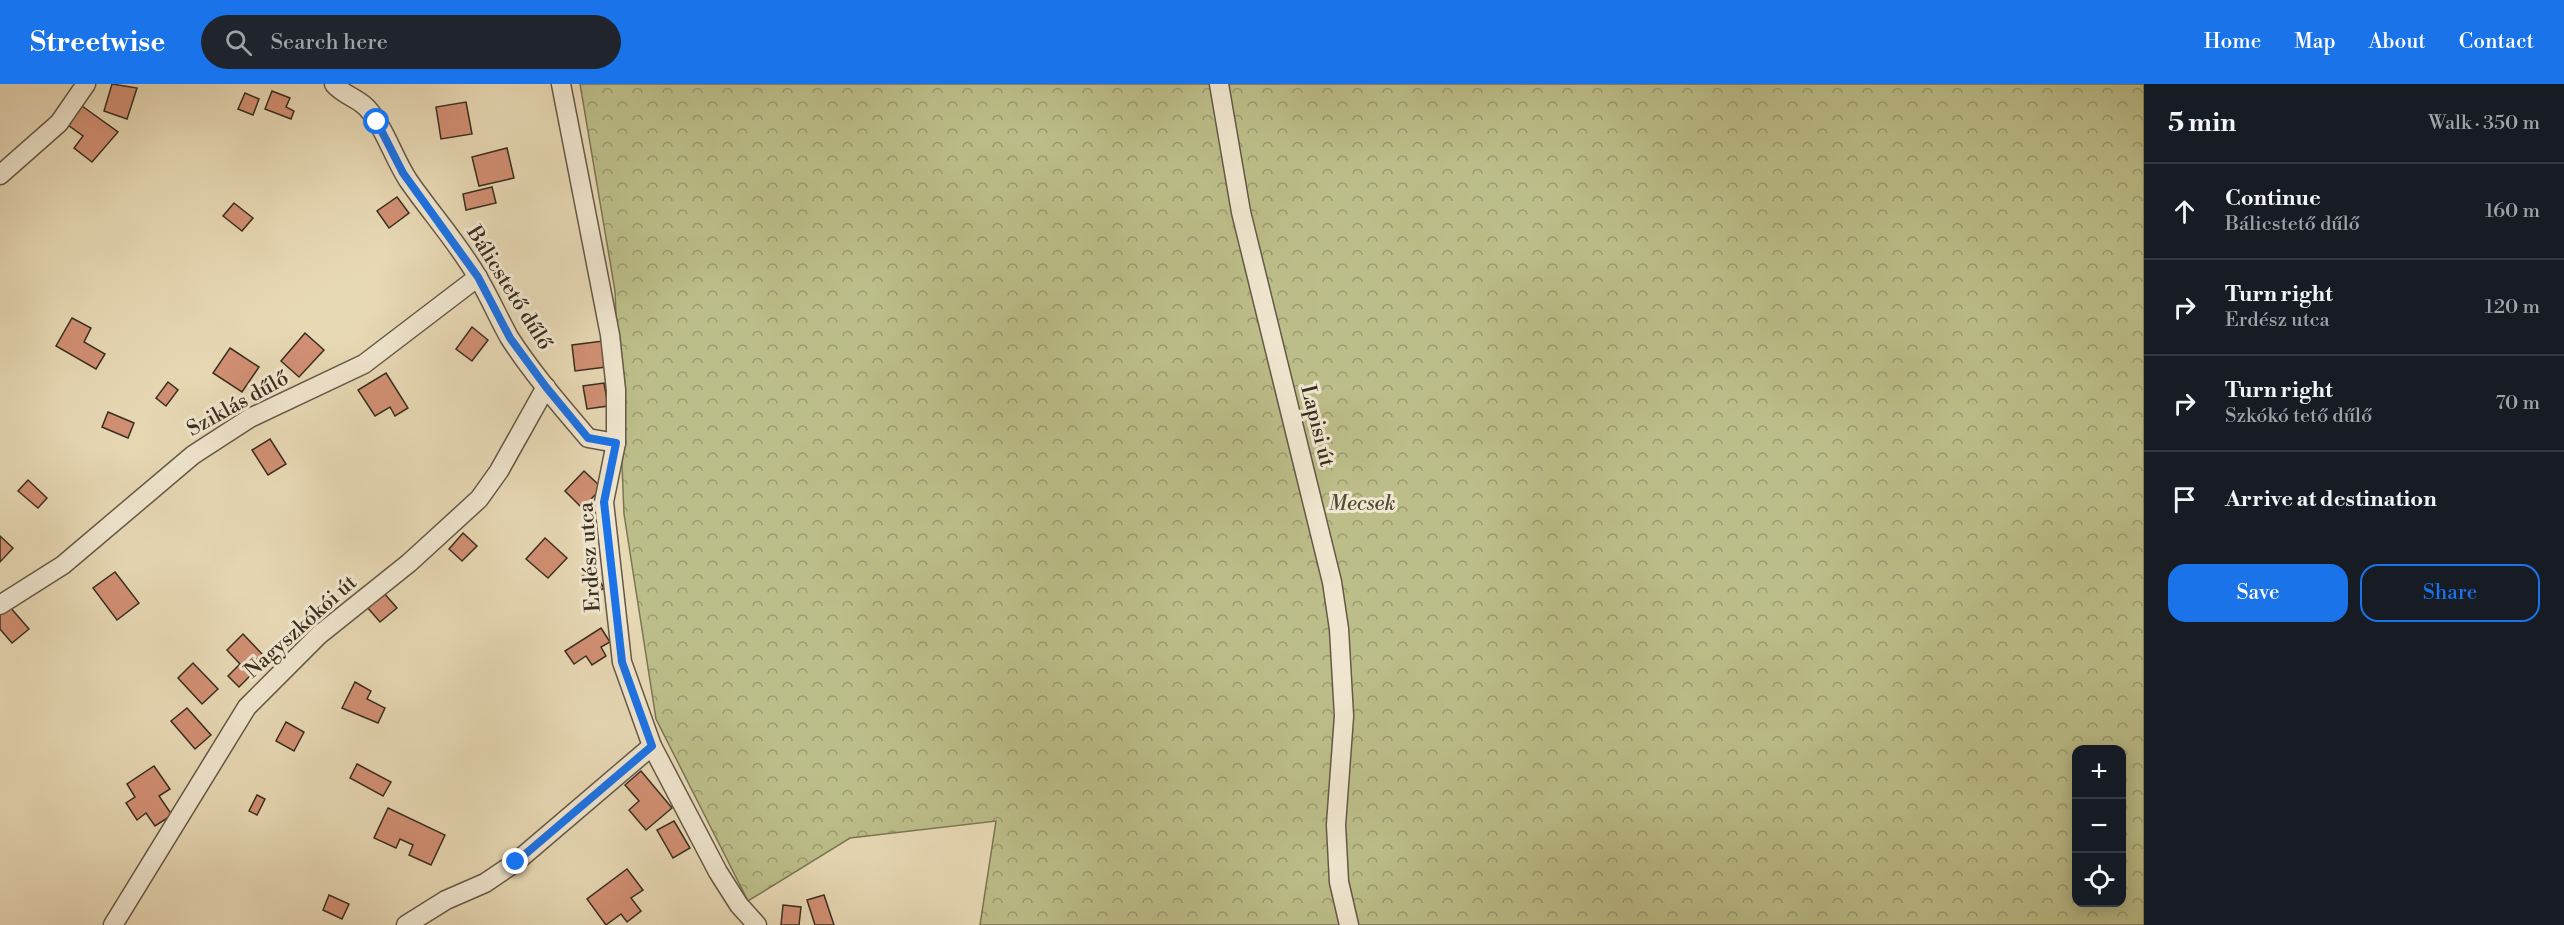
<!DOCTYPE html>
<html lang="en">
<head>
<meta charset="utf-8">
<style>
	body { margin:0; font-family:"Libre Bodoni",serif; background:#20242c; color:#f1f3f6 }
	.controls { position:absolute; right:18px; bottom:18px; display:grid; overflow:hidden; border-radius:12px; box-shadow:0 3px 15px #0003 }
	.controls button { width:54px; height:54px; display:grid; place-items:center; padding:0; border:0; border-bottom:2px solid #363941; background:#171b24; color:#f1f3f6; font:30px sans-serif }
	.stop { position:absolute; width:18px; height:18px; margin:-14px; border:4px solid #1a73e8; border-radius:50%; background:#fff }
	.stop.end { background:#1a73e8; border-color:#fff; box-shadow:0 2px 6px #0008 }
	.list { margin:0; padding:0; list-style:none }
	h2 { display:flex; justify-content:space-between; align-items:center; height:78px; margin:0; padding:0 24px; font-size:26px }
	h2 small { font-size:20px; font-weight:400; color:#9ea1a6 }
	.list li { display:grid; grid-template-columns:39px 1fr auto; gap:18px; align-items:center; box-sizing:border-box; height:96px; padding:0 24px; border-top:2px solid #363941 }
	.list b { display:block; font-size:22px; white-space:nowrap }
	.list p { margin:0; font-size:20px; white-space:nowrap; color:#9ea1a6 }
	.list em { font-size:20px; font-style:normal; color:#9ea1a6 }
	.actions { display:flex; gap:12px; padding:18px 24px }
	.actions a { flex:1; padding:14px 0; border:2px solid #1a73e8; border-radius:18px; text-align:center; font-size:21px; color:#1a73e8 }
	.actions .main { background:#1a73e8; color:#fff }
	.icon { flex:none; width:33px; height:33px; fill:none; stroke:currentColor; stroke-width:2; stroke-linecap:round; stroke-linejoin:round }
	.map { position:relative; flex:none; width:2144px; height:841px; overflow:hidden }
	header { display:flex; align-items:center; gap:36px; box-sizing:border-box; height:84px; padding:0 30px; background:#1a73e8; color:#fff }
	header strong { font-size:28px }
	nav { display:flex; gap:33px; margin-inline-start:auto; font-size:21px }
	.search { width:420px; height:54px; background:#20242c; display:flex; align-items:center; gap:15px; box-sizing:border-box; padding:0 21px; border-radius:33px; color:#9ea1a6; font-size:22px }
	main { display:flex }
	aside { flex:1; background:#171b24 }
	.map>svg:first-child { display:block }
	.forest { fill:url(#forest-crowns); stroke:#7a7655; stroke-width:1.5; fill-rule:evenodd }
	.building { fill:#d29074; stroke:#392e21; stroke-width:1.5 }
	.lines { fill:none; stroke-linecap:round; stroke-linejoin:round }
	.minor-casing { stroke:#655946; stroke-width:21 }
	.minor { stroke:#f0e6cf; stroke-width:18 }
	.route { stroke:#1a73e8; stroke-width:8 }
	.labels { text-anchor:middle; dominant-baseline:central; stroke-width:6; stroke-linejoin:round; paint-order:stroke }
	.street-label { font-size:21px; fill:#392e21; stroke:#f0e6cf }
	.park-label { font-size:21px; font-style:italic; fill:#534b36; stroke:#f0e6cf }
</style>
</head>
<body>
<header>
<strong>Streetwise</strong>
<div class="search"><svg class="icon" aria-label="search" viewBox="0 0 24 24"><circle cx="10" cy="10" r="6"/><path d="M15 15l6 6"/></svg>Search here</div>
<nav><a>Home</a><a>Map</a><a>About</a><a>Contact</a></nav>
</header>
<main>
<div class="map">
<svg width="2144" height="841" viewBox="0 0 2144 841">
	<defs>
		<pattern id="forest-crowns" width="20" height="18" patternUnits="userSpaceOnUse" patternTransform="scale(1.5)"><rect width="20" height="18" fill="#bcbe89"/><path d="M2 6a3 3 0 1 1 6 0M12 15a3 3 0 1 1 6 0" fill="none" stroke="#9a9b70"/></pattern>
	</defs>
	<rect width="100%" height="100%" fill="#e8d9b5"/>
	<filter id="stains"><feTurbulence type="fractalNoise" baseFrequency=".00333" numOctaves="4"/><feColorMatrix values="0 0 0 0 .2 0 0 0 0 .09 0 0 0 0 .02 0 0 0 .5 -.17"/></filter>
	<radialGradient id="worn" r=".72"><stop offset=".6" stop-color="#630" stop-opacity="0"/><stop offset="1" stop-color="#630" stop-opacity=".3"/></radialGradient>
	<path class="forest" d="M580,0H2144V841H980L996,737L850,754L748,817L656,635L624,430L615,207ZM2076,666H2122V818H2076Z"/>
	<g class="building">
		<path d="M112,0L137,4L127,35L104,27Z"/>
		<path d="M272,7L290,14L286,23L294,27L291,35L265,25Z"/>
		<path d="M245,9L259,15L253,31L238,25Z"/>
		<path d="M466,18L472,50L441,55L436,23Z"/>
		<path d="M82,22L118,48L92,78L74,64L83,52L68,41Z"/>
		<path d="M507,64L514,94L479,102L472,73Z"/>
		<path d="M492,103L496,119L466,126L463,110Z"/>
		<path d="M397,113L409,129L389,144L377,127Z"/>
		<path d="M234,119L253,134L242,147L223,132Z"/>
		<path d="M72,234L91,244L84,258L105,270L96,285L56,262Z"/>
		<path d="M472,243L488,256L472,277L456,265Z"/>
		<path d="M305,249L324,266L299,293L281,277Z"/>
		<path d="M603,257L606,283L575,287L572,261Z"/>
		<path d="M230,264L259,283L242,308L213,289Z"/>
		<path d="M386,289L408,324L395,332L390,323L375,332L358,306Z"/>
		<path d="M168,298L178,306L166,322L156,314Z"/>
		<path d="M604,299L608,322L587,325L583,302Z"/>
		<path d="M108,328L134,339L128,354L102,343Z"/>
		<path d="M270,355L286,380L268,391L252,366Z"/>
		<path d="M584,387L602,404L582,424L565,407Z"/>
		<path d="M28,396L47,414L38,424L18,407Z"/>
		<path d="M463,449L477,462L462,477L449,465Z"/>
		<path d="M0,452L13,464L0,478Z"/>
		<path d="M545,454L567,474L548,494L526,475Z"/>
		<path d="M592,485L604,504L593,511L581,493Z"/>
		<path d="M115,488L139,519L117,536L93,504Z"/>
		<path d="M383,508L397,524L380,538L367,523Z"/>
		<path d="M9,522L29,545L12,559L0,545V530Z"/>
		<path d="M601,544L610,558L601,563L606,572L592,581L586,572L574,580L565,567Z"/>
		<path d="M243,550L262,570L253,579L258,584L239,603L228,592L240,580L227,566Z"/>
		<path d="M193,579L218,605L202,620L178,594Z"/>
		<path d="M355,598L371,607L367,615L385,624L378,639L342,624Z"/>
		<path d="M187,624L211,651L195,665L171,637Z"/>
		<path d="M286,638L304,648L294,667L276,657Z"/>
		<path d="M357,680L391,698L383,712L350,694Z"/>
		<path d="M154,682L170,705L159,712L172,731L155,742L146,729L137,736L126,719L135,713L127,700Z"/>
		<path d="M641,687L672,724L646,746L629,726L639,717L625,701Z"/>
		<path d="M257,711L265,715L257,731L249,727Z"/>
		<path d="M388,724L445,751L431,781L409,771L413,761L400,755L396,764L374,754Z"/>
		<path d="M674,737L690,764L673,774L657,746Z"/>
		<path d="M627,785L643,806L631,814L641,827L627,838L621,830L606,841L587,815Z"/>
		<path d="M329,811L349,820L342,835L323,826Z"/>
		<path d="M824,811L834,841H815L807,816Z"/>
		<path d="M783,821L801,823L799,841H781Z"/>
	</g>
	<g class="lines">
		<g class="minor-casing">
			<g id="minor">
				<path d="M334,0C343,11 358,14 367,24C385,44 393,73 408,96C430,128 457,158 477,192C489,212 498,233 509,253C532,289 561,322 588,354L616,359"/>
				<path d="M561,0L610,251L616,306V359L604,418L622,578L652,662L718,788L739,821L757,841"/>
				<path d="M1219,0L1241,128L1332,498L1339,545L1344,632L1336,741L1339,798L1349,841"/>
				<path d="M0,91L59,39L86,0"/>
				<path d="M0,521L63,481L193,371L250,334L364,280L478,193"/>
				<path d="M113,841L247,623L319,551L409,479L479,415L499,387L546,303"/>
				<path d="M406,841L446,816L485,799L516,778L652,662"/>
			</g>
		</g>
		<use href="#minor" class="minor"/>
	</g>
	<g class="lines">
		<path class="route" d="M377,38L403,89L478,193L510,254L546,303L588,354L616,359L604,418L622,578L652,662L516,778"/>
	</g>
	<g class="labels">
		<g class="street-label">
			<text transform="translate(509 204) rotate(58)">Bálicstető dűlő</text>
			<text transform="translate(238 320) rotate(-29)">Sziklás dűlő</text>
			<text transform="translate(1317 342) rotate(76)">Lapisi út</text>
			<text transform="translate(590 473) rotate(-94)">Erdész utca</text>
			<text transform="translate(301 543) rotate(-42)">Nagyszkókói út</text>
		</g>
		<g class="park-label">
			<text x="1362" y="420">Mecsek</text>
		</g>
	</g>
	<rect width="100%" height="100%" filter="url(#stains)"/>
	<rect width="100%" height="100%" fill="url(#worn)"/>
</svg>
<div class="controls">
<button>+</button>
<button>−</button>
<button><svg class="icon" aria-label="locate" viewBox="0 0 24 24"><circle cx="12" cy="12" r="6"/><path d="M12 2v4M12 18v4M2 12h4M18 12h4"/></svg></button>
</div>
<div class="stop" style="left:377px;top:38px"></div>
<div class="stop end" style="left:516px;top:778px"></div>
</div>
<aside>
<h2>5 min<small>Walk · 350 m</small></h2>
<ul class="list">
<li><svg class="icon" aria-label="ahead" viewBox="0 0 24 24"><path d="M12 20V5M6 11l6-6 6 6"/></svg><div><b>Continue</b><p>Bálicstető dűlő</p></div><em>160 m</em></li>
<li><svg class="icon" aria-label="right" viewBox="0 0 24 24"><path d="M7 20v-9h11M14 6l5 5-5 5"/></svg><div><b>Turn right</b><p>Erdész utca</p></div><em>120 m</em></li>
<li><svg class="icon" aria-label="right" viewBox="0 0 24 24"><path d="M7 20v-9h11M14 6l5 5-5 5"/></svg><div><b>Turn right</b><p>Szkókó tető dűlő</p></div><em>70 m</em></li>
<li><svg class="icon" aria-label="arrive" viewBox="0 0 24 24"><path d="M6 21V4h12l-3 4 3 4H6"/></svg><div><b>Arrive at destination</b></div></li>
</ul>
<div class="actions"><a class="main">Save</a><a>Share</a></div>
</aside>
</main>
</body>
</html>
